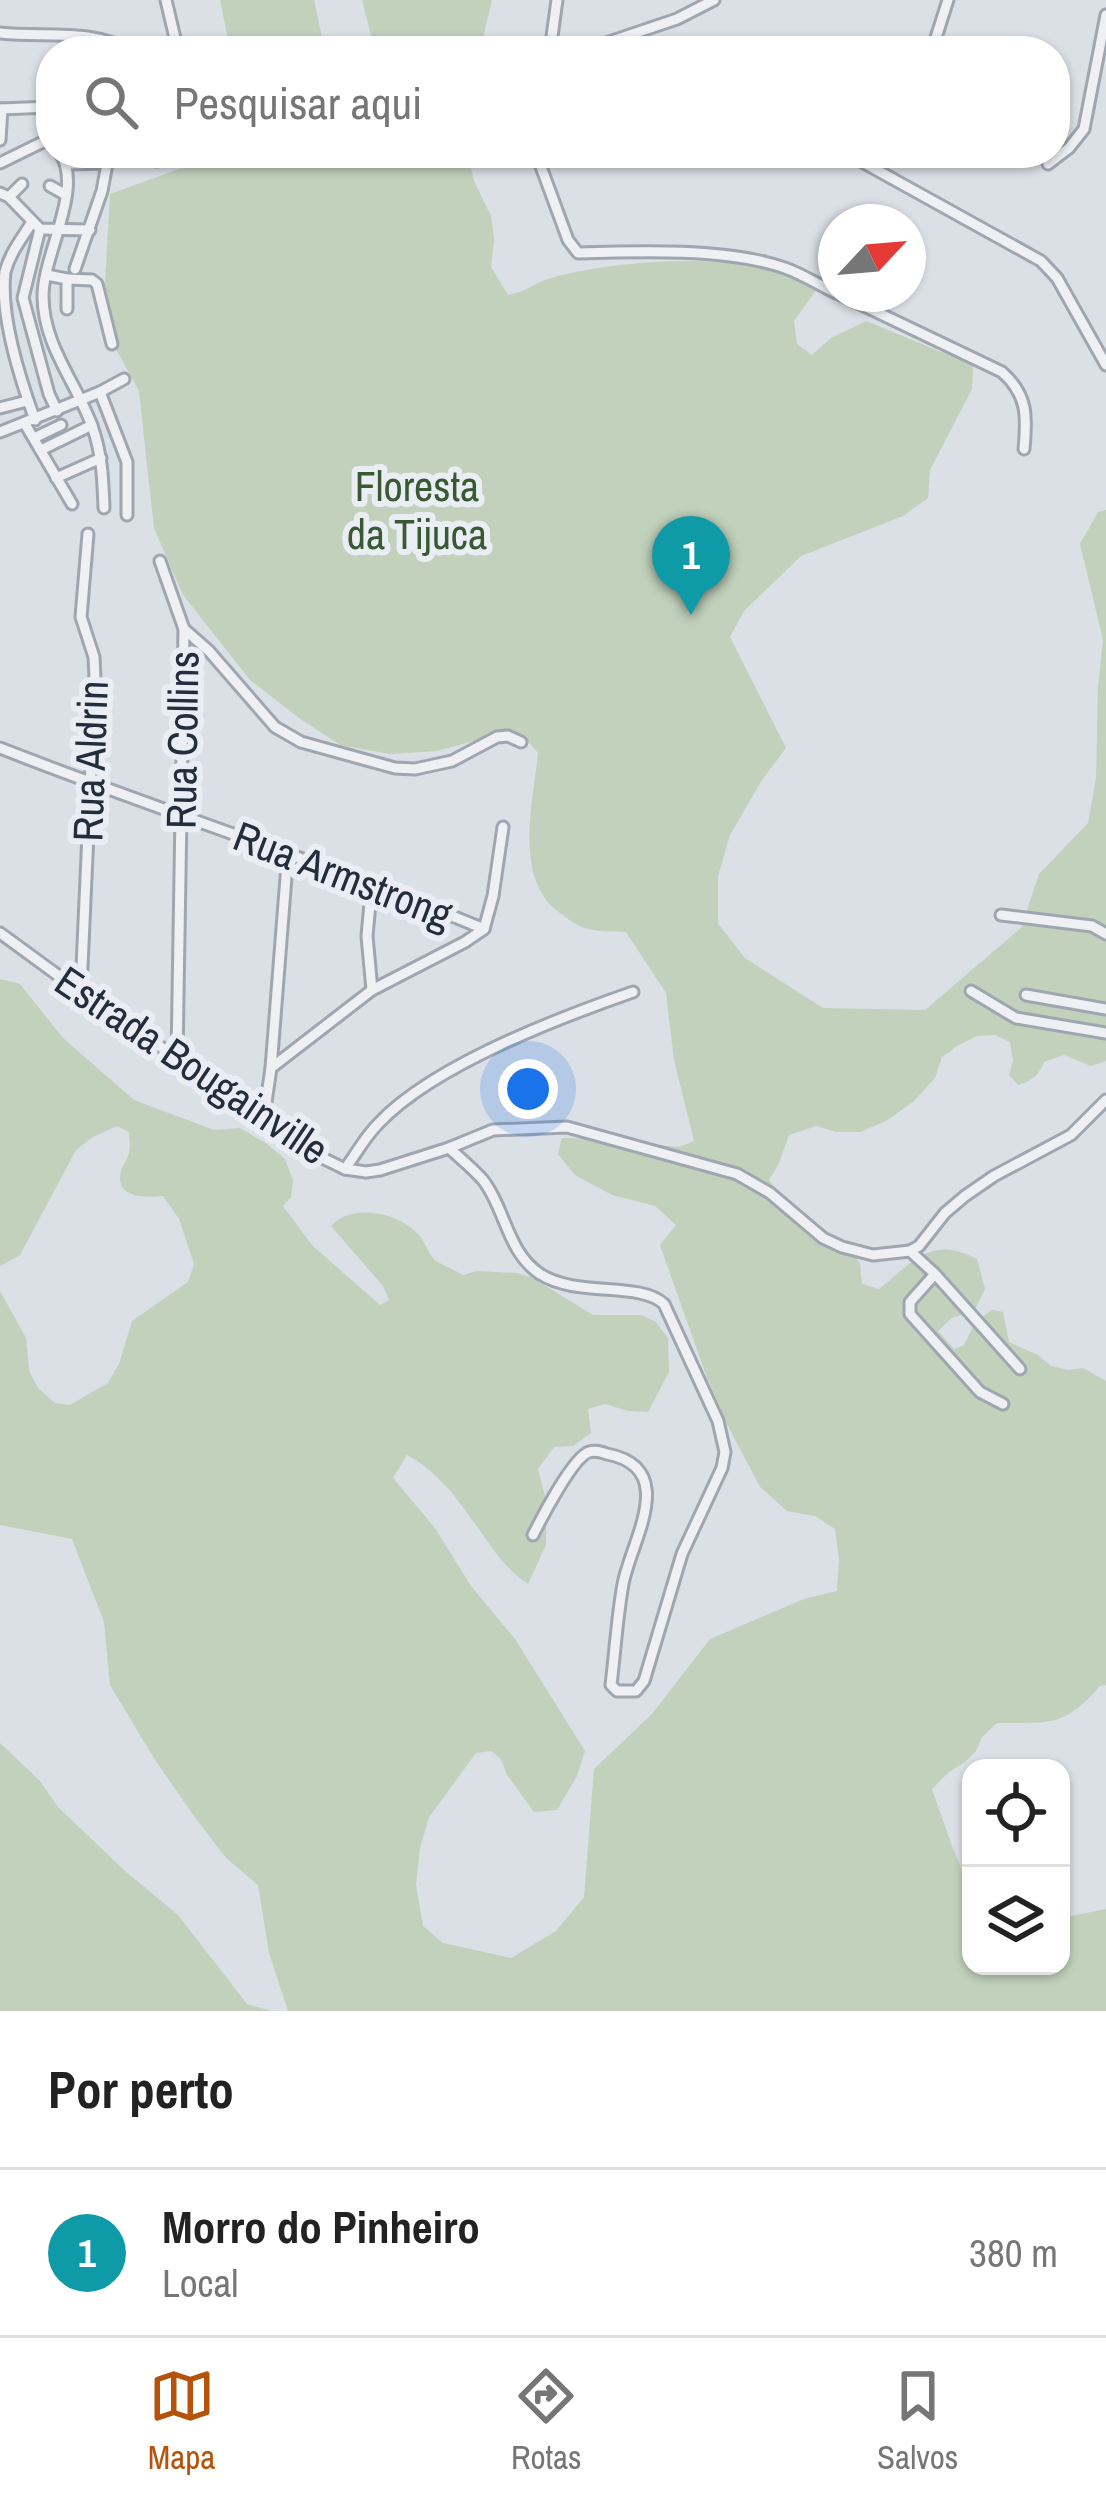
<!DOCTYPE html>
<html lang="pt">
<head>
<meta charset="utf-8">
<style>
	body { margin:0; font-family:"Archivo Narrow",sans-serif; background:#f2f2f2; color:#222 }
	.controls { position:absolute; right:36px; bottom:36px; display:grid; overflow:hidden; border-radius:24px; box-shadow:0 3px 9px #0004 }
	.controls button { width:108px; height:108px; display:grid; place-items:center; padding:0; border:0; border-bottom:3px solid #e0e0e0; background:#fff; color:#222; font:60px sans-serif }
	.compass { position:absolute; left:818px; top:204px; width:108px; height:108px; border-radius:50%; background:#fff; box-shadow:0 3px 9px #0004; rotate:64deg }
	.you { position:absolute; left:528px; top:1089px; width:42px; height:42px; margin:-30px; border:9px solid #fff; border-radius:50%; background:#1a73e8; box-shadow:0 0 0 18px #1a73e833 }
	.badge { display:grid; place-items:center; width:78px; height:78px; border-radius:50%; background:#b45309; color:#fff; font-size:39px; font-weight:700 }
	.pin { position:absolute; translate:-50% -99px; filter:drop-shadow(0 3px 6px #0008) }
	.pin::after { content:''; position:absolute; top:63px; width:42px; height:36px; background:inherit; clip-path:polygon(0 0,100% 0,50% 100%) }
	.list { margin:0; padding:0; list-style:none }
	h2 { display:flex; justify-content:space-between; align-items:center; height:156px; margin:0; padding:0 48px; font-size:51px }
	h2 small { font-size:39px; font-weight:400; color:#767676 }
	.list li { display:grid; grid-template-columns:78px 1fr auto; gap:36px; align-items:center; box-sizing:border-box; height:168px; padding:0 48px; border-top:3px solid #e0e0e0 }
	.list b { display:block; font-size:45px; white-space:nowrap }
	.list p { margin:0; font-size:39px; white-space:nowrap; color:#767676 }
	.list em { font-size:39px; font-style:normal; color:#767676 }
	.icon { flex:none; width:66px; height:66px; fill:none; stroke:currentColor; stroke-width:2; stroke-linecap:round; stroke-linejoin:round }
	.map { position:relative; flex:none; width:1106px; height:2011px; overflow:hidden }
	.search { position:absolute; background:#fff; box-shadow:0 3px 9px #0004; left:36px; right:36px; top:36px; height:132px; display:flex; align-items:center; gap:30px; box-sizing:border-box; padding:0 42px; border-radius:48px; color:#767676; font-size:45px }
	.sheet { height:324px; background:#fff }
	nav { display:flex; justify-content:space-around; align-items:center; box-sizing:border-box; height:168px; border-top:3px solid #e0e0e0; background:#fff; font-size:33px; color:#767676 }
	nav a { display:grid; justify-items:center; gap:6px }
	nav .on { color:#b45309 }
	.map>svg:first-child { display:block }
	.green { fill:#c1d1bc }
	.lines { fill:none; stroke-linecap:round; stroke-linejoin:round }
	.minor-casing { stroke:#a0a6b0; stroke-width:15 }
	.minor { stroke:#eef0f4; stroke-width:9 }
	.labels { text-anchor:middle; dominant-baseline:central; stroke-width:12; stroke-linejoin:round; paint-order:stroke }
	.park-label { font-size:42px; fill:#385931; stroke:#eaeef4 }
	.street-label { font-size:42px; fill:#242d3d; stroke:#eaeef4 }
</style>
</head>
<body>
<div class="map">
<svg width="1106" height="2011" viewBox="0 0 1106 2011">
	<rect width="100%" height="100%" fill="#dbdfe6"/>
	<g class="green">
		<path d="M220,0H314L325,51H224L228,40Z"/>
		<path d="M362,0H492L480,51H375Z"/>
		<path d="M203,153H468L474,181L491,216L494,239L491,267L508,295C525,293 536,282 551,278C612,261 713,254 775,270C789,273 804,283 817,289L794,321L797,344L812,355L831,338L866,321L973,365L972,389L930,470L928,498L903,516L801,556L744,611L730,637L786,748L762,780L730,835L718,876V924L745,958L823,1008L925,1010L1021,928L1039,874L1088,823L1096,778L1098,687L1103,640L1080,544L1098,512L1106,510V1061L1091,1066L1064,1055L1044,1062C1039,1076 1031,1081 1018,1085L1009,1075L1013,1061L1010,1042L995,1035L977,1036L957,1046L942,1057L935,1078L913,1102L886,1121L860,1132H836L816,1126L789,1135L779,1163L769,1180L798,1216L826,1240L846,1241L860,1264L862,1284L879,1289C915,1260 931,1235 977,1259L985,1289L974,1311L952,1318L938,1331L954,1349L964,1345L976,1321L992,1310L1003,1312L1009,1342L1038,1355L1051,1366L1068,1370L1083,1368L1106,1381V1685L1100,1686C1062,1729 1050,1722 997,1723L982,1737L976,1751L965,1762L949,1772L932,1789L952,1846L971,1892V1966H1061V1918L1106,1909V2011H288L269,1953L258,1885L226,1858L194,1816L157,1763L110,1685L104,1622L72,1539L0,1525V1291L26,1338L29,1371L38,1388L55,1403L70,1405L108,1383L119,1364L132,1321L188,1282L194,1264L179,1219L163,1196C145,1198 114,1198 121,1171C123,1164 128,1159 129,1153C131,1146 129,1139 129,1132L117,1126L93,1137L76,1150L20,1255L0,1266V979L20,984L63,1038L134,1100L214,1130L240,1128L267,1144L285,1159L293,1180L291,1197L283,1206L313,1246L380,1305L389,1300L383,1286L331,1226C352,1202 401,1213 420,1236C426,1244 428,1254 436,1261C444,1266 455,1270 463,1275L477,1271L516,1273L531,1277L593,1315H642L656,1322L668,1338L669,1372L648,1412L628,1411L605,1404L588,1409L591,1433L573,1446L554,1447L538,1469L546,1500V1545L528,1584C501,1566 489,1542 470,1517C454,1493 432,1468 407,1455L393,1478L435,1528L471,1586L515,1639L585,1751L577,1776L557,1810L534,1812L507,1775L501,1759L491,1751L476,1753L429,1817L420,1848L416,1885L423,1926L443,1943L511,1958L556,1931L584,1897L594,1769L652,1714L710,1639L804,1599L837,1591L839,1560L835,1529L815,1516L787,1511L760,1487L728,1426L706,1375L660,1245L676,1225L655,1206L612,1195L575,1175L558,1154L562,1138L599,1139L679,1147L694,1141L674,1060L666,993L626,932C614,931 600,932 588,929C579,927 570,921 563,915C512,883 533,803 538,753L526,739L503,729L485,738L437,751L390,754L340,745L299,718L250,680L183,595L154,528L139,391L116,349L105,284L110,194L198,162Z"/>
		<path d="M0,1743L40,1781L58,1807L124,1870L178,1915L247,2004L272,2011H0Z"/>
	</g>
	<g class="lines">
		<g class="minor-casing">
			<g id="minor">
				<path d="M166,0L178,51"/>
				<path d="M0,33C43,38 92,28 129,51"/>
				<path d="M933,47L948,0"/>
				<path d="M550,51L557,0"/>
				<path d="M582,51L677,19L714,0"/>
				<path d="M0,109L51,107"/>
				<path d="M0,140L2,109"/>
				<path d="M60,153C84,188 43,255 43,296C43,345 76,382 92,426C102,453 103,480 104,508"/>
				<path d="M149,153L156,161"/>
				<path d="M536,153L568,240L578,253C638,251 728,248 785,268C802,274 819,285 836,293"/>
				<path d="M846,153L1041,261L1057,278L1106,365"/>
				<path d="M0,163L49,139L51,128"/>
				<path d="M67,164L107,163"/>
				<path d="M1048,164L1069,148L1084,129L1106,15"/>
				<path d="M50,186L66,195"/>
				<path d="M0,193L9,197L40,229L90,230"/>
				<path d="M9,197L22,184"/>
				<path d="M32,222C22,238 10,253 5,272C0,315 20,379 35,420"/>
				<path d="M40,229L23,298L49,394L57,411"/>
				<path d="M75,269L102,191L109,153"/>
				<path d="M47,275L67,279V309"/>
				<path d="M67,279L92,280L97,284L112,344"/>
				<path d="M839,294L1002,372C1028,395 1027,417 1024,449"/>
				<path d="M100,392L124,379"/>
				<path d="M0,408L27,401"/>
				<path d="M25,424L72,504"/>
				<path d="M0,432L100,392L127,462V515"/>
				<path d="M34,438L61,425"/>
				<path d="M41,450L92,425"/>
				<path d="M56,478L101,458"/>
				<path d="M160,561L184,629L177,1058"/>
				<path d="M184,629L209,651L275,727L301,742L395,768L415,769L452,761L497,737L508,736L521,742"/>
				<path d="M0,748C160,811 325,863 484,929"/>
				<path d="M1001,915L1092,926L1106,934"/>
				<path d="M0,933L104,1009L264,1116L302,1148L345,1169L366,1172L380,1170L449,1148L493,1130L567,1127L737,1174L770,1193L823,1238L842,1247L873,1255L910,1251L919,1246L945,1213L965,1196L994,1176L1071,1135L1106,1100"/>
				<path d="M81,989L95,678L94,657L81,617L88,534"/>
				<path d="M372,990L367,936L372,882"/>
				<path d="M971,991L1016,1018L1106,1033"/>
				<path d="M1026,995L1106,1009"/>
				<path d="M271,1068L288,852"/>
				<path d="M264,1116L271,1068L372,990L465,942L484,929L493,896L503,827"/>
				<path d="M449,1148C460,1158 473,1169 483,1180C506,1210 507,1252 540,1274C578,1298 639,1281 664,1304L718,1421L725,1452L722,1468L682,1554L644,1681L636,1691H617L611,1685C615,1652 617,1618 623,1584C631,1541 680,1468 607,1454C601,1452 595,1450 589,1452C573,1457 541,1519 533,1535"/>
				<path d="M345,1169C356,1154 365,1137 378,1124C432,1066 558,1018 633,992"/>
				<path d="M910,1251L935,1274L1020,1369"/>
				<path d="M935,1274L910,1302V1314L980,1392L1003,1404"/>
			</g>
		</g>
		<use href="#minor" class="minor"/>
	</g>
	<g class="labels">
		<g class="park-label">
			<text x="417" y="486">Floresta<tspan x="417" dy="48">da Tijuca</tspan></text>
		</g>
		<g class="street-label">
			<text transform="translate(182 740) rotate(-89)">Rua Collins</text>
			<text transform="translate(90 761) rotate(-88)">Rua Aldrin</text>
			<text transform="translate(343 875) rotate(21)">Rua Armstrong</text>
			<text transform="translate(192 1065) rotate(34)">Estrada Bougainville</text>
		</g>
	</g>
</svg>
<div class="controls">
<button><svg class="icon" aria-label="locate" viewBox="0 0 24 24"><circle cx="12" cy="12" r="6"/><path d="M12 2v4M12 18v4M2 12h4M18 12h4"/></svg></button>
<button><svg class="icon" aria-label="layers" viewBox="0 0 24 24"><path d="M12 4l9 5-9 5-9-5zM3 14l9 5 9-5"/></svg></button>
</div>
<svg class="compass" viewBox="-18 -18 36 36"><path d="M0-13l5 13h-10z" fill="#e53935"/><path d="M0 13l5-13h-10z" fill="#767676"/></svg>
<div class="you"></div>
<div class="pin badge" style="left:691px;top:615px;background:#0f9aa8">1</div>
<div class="search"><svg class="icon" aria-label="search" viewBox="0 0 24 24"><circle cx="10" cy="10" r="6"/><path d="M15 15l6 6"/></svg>Pesquisar aqui</div>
</div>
<section class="sheet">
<h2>Por perto<small></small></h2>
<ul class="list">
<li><span class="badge" style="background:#0f9aa8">1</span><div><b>Morro do Pinheiro</b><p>Local</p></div><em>380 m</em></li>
</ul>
</section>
<nav>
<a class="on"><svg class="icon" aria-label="map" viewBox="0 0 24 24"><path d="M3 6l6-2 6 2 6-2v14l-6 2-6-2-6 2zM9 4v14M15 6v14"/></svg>Mapa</a>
<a><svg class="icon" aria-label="directions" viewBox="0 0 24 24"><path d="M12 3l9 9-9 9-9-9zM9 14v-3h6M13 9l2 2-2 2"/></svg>Rotas</a>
<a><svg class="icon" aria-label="saved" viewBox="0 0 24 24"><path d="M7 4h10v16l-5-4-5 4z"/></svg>Salvos</a>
</nav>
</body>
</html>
